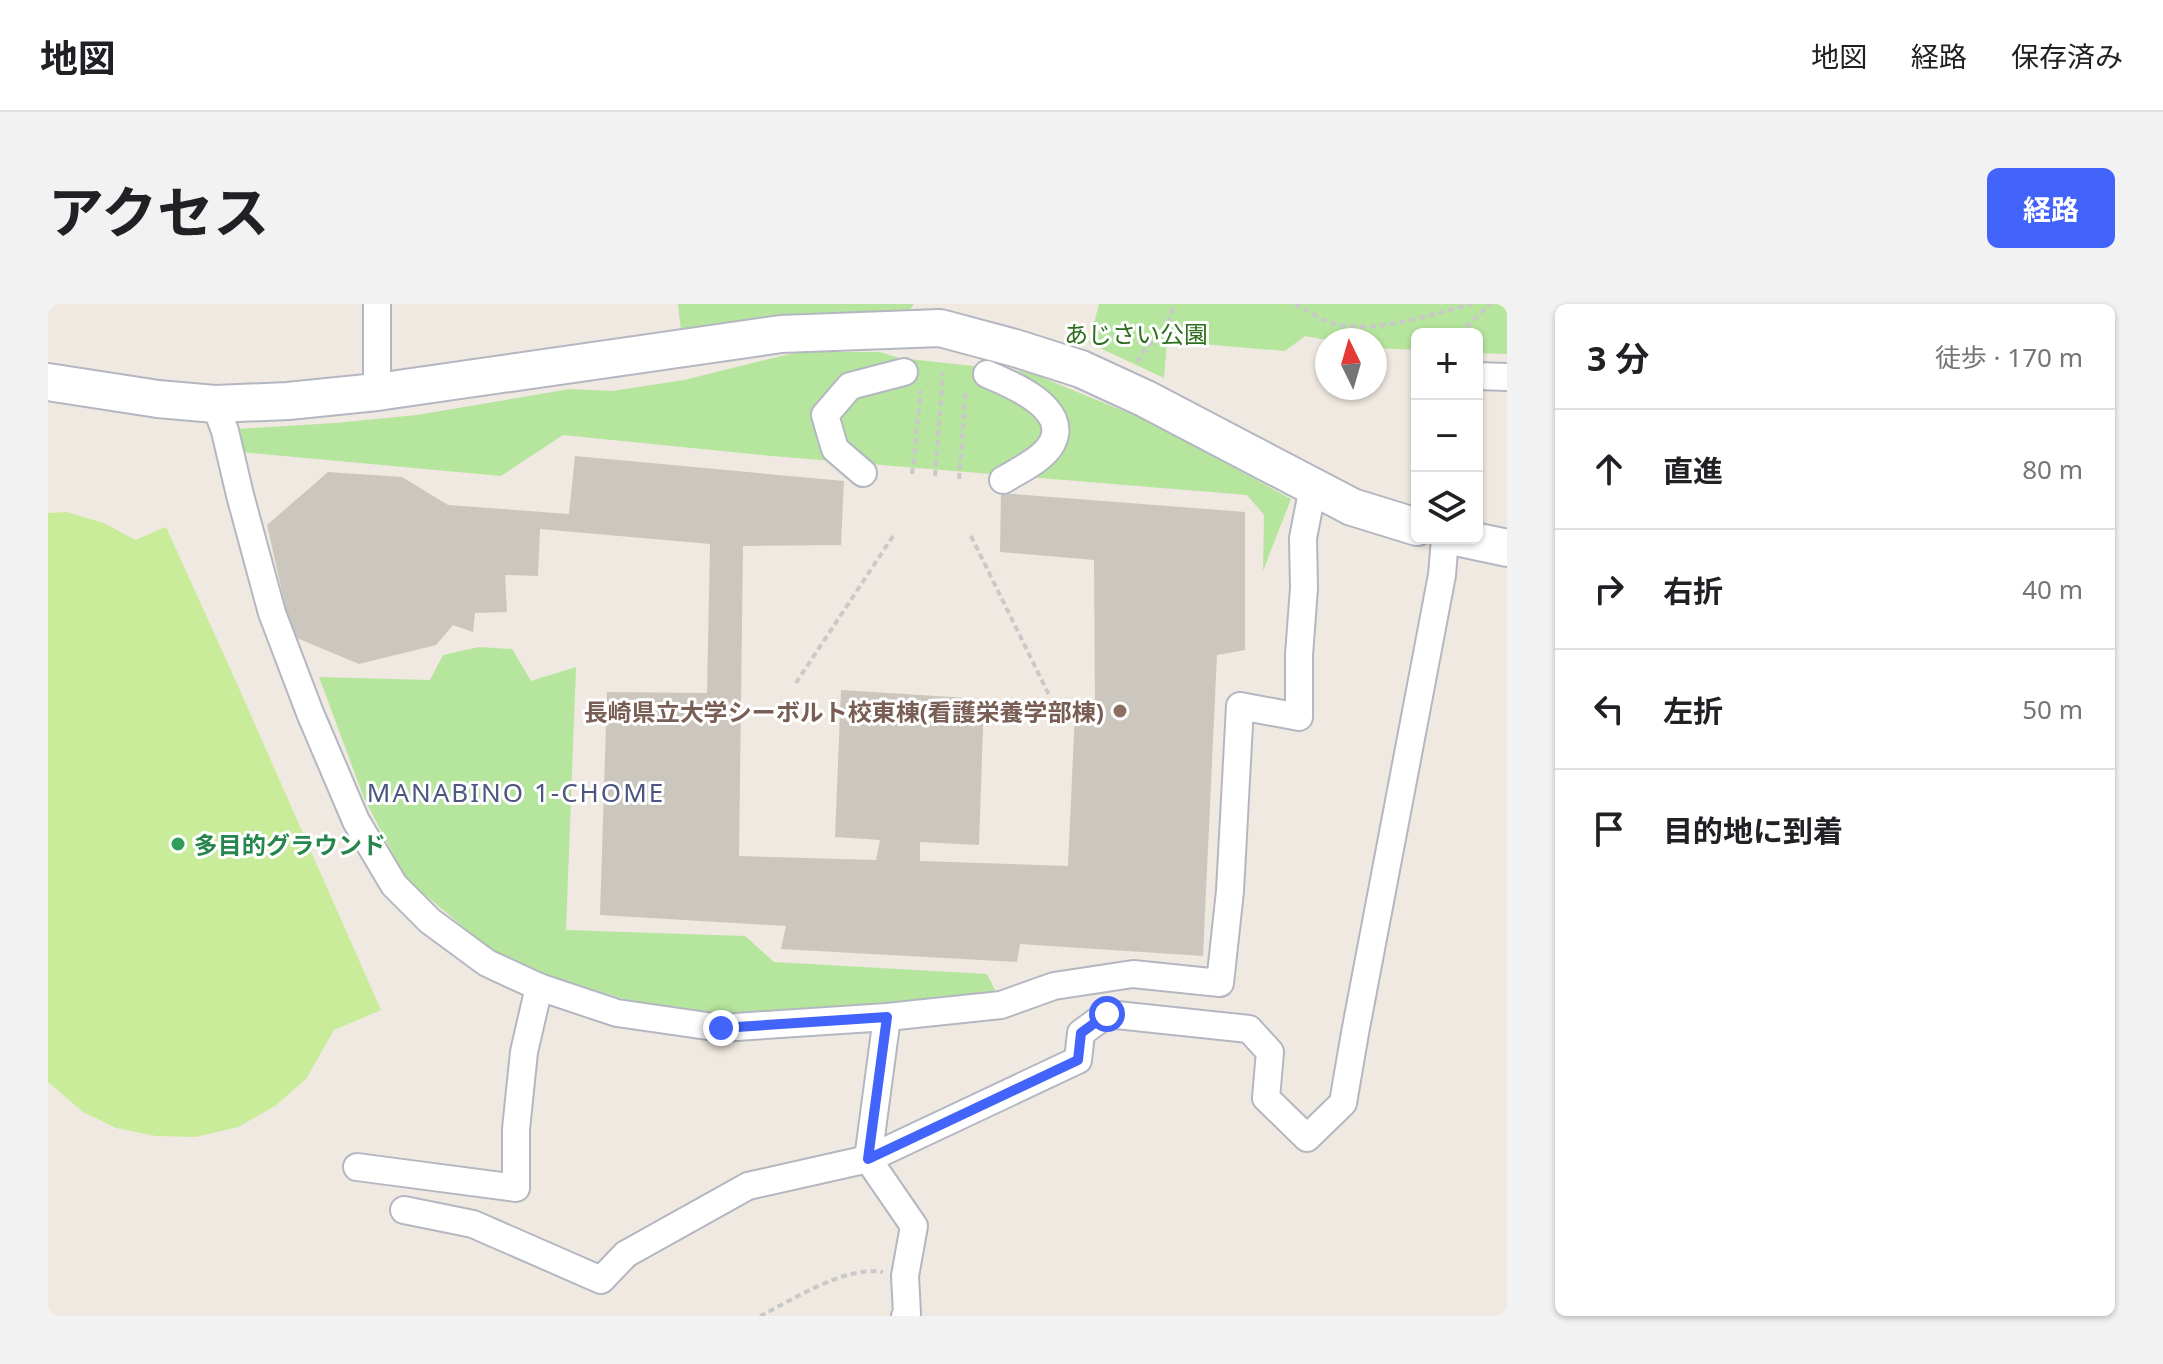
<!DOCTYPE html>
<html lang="ja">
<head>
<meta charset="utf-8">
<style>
	body { margin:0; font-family:"Noto Sans","Noto Sans JP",sans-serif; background:#f2f2f2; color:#202124 }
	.controls { position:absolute; right:24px; top:24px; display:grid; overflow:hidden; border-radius:12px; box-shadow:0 2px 6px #0004 }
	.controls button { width:72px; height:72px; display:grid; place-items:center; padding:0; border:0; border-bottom:2px solid #e0e0e0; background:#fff; color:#202124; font:40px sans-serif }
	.compass { position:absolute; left:1267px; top:24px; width:72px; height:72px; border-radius:50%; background:#fff; box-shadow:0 2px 6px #0004; rotate:355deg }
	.stop { position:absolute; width:24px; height:24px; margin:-18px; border:6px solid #4264fb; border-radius:50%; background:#fff }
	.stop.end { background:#4264fb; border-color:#fff; box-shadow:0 2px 8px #0008 }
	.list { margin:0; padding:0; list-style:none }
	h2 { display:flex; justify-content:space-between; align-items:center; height:104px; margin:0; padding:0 32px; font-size:34px }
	h2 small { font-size:26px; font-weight:400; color:#757577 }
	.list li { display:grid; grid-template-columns:52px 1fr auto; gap:24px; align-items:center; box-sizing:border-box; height:120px; padding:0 32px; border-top:2px solid #e0e0e0 }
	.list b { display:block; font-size:30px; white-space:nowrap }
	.list em { font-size:26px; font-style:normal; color:#757577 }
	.icon { flex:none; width:44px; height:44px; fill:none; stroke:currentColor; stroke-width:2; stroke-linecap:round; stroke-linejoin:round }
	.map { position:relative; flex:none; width:1459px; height:1012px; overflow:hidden; border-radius:12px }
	header { display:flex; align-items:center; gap:48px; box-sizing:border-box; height:112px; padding:0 40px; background:#fff; border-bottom:2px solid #e0e0e0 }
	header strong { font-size:38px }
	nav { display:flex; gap:44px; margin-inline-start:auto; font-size:28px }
	.intro { display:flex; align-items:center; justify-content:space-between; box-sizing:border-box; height:192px; padding:0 48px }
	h1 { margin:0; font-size:56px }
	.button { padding:20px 36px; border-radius:12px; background:#4264fb; color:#fff; font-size:28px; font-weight:700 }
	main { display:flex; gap:48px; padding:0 48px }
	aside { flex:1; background:#fff; border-radius:12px; box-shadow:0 2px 6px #0004 }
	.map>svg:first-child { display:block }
	.green { fill:#b6e59e }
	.pitch { fill:#c9ec9a }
	.building { fill:#cbc7bf }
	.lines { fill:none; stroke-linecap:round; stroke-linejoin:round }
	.street-casing { stroke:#b4b7c1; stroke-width:30 }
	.secondary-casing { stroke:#b4b7c1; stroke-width:40 }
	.path { stroke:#c9c9c9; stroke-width:4; stroke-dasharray:6 4; stroke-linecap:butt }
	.street { stroke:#fff; stroke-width:26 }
	.secondary { stroke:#fff; stroke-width:36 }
	.route { stroke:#4264fb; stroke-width:10 }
	.education-dot { fill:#8d6e63; stroke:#fff; stroke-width:3 }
	.leisure-dot { fill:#2e9e5b; stroke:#fff; stroke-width:3 }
	.labels { text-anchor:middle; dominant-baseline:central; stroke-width:6; stroke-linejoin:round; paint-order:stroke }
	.park-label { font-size:24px; fill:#2c6e1b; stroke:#fff }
	.education-label { font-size:24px; font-weight:bold; fill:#785e54; stroke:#fff; text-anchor:end }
	.leisure-label { font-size:24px; font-weight:bold; fill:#27864d; stroke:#fff; text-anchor:start }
	.neighbourhood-label { font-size:26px; letter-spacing:2px; fill:#4d5680; stroke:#fff }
</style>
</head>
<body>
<header>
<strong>地図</strong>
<nav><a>地図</a><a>経路</a><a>保存済み</a></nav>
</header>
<div class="intro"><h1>アクセス</h1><a class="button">経路</a></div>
<main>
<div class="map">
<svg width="1459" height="1012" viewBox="0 0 1459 1012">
	<rect width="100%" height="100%" fill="#efe9e1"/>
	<g class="green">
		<path d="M630,0H866L852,18L634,36Z"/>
		<path d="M1051,0H1459V50L1429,49V30H1369V46L1327,44V36H1279L1257,32L1237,47L1119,37L1116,74L1041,39Z"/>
		<path d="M750,48H832L851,54L981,68L1107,120L1243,195L1215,267L1216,211L1199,191L724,152L515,131L453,172L193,148L189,125L287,119L369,111L522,85L564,87L636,76Z"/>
		<path d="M431,343L464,345L483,377L528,363L518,626L697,632L726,658L939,670L949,690L669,711L582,697L500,671L443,646L358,575L316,494L271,373L382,376L395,351Z"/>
	</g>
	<path class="pitch" d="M18,208L56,219L87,236L118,223L186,373L333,706L286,726L258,775L227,802L190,823L148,833L108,832L68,824L35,808L0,778V209Z"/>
	<path class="building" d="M527,152L796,177L793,241L695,242L691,552L828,556L832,536L787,533L793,386L936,395L931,541L872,538V557L1020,562L1027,407L1047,408L1046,256L952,248L953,189L1197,208V346L1169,351L1155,652L972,640L969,658L733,645L738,622L552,611L559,388L659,389L662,240L492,225L490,272L457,271L459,308L427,309L425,328L405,321L388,341L311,360L244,332L219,221L280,168L354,173L400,201L521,210Z"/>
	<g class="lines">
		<g class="street-casing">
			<g id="street">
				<path d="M939,70C963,80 1022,104 1004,139C996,155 970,167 955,176"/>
				<path d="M1429,72L1459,73"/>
				<path d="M329,88V0"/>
				<path d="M167,100L177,127L192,191L224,309L262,409L308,517L346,581L382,617L439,659L491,683L569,709L673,724L839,713L953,701L1006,682L1085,670L1172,679L1182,587L1192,402L1251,413V351L1256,284L1255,234L1265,183"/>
				<path d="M815,169L787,145L777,111L802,82L856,68"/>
				<path d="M839,713L820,855L866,922L857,972L859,1009L857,1012"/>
				<path d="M309,863L468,884V825L476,748L491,683"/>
				<path d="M356,906L425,920L553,976L578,950L700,882L820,855L1030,756L1033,729L1059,710L1201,725L1222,748L1218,794L1259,834L1295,799L1307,729L1394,271L1397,234"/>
			</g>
		</g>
		<g class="secondary-casing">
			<g id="secondary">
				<path d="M0,78L110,95L167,100L240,97L329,88L733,30L892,24L967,44L1033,65L1098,95L1304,203L1369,223"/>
				<path d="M1412,234L1459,244"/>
			</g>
		</g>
		<g class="path">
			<path d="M1247,0C1259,6 1274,17 1287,20C1328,30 1384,10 1424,0"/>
			<path d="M1411,30L1442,0"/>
			<path d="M1089,58L1095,48L1118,23L1126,0"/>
			<path d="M864,170L873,86"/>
			<path d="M887,172L895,68"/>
			<path d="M911,175L918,85"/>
			<path d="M923,232L1002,393"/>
			<path d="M748,379L847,229"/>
			<path d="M712,1012C747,995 795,962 835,968"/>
		</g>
		<use href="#street" class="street"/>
		<use href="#secondary" class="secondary"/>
	</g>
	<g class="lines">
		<path class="route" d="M673,724L839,713L820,855L1030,756L1033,729L1059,710"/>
	</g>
	<circle class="education-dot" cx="1072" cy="407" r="8"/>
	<circle class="leisure-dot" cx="130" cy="540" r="8"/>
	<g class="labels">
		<g class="park-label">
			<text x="1088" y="29">あじさい公園</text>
		</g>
		<g class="education-label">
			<text x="1056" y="407">長崎県立大学シーボルト校東棟(看護栄養学部棟)</text>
		</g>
		<g class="leisure-label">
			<text x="146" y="540">多目的グラウンド</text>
		</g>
		<g class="neighbourhood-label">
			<text x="468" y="488">MANABINO 1-CHOME</text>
		</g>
	</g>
</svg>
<div class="controls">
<button>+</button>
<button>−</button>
<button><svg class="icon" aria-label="layers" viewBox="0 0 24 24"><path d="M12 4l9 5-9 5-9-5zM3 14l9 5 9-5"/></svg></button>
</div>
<svg class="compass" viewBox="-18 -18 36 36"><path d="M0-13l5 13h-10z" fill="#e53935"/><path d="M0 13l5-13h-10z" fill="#757577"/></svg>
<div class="stop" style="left:1059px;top:710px"></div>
<div class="stop end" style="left:673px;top:724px"></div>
</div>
<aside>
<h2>3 分<small>徒歩 · 170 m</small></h2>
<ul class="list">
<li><svg class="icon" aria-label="ahead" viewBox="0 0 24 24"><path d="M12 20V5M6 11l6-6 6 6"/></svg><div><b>直進</b></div><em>80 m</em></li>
<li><svg class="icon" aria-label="right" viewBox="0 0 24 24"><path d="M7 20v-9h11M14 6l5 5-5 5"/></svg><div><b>右折</b></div><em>40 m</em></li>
<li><svg class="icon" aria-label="left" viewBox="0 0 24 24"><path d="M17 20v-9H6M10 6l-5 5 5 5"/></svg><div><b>左折</b></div><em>50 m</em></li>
<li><svg class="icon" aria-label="arrive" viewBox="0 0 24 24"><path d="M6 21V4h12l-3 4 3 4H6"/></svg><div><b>目的地に到着</b></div></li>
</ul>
</aside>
</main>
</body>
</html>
